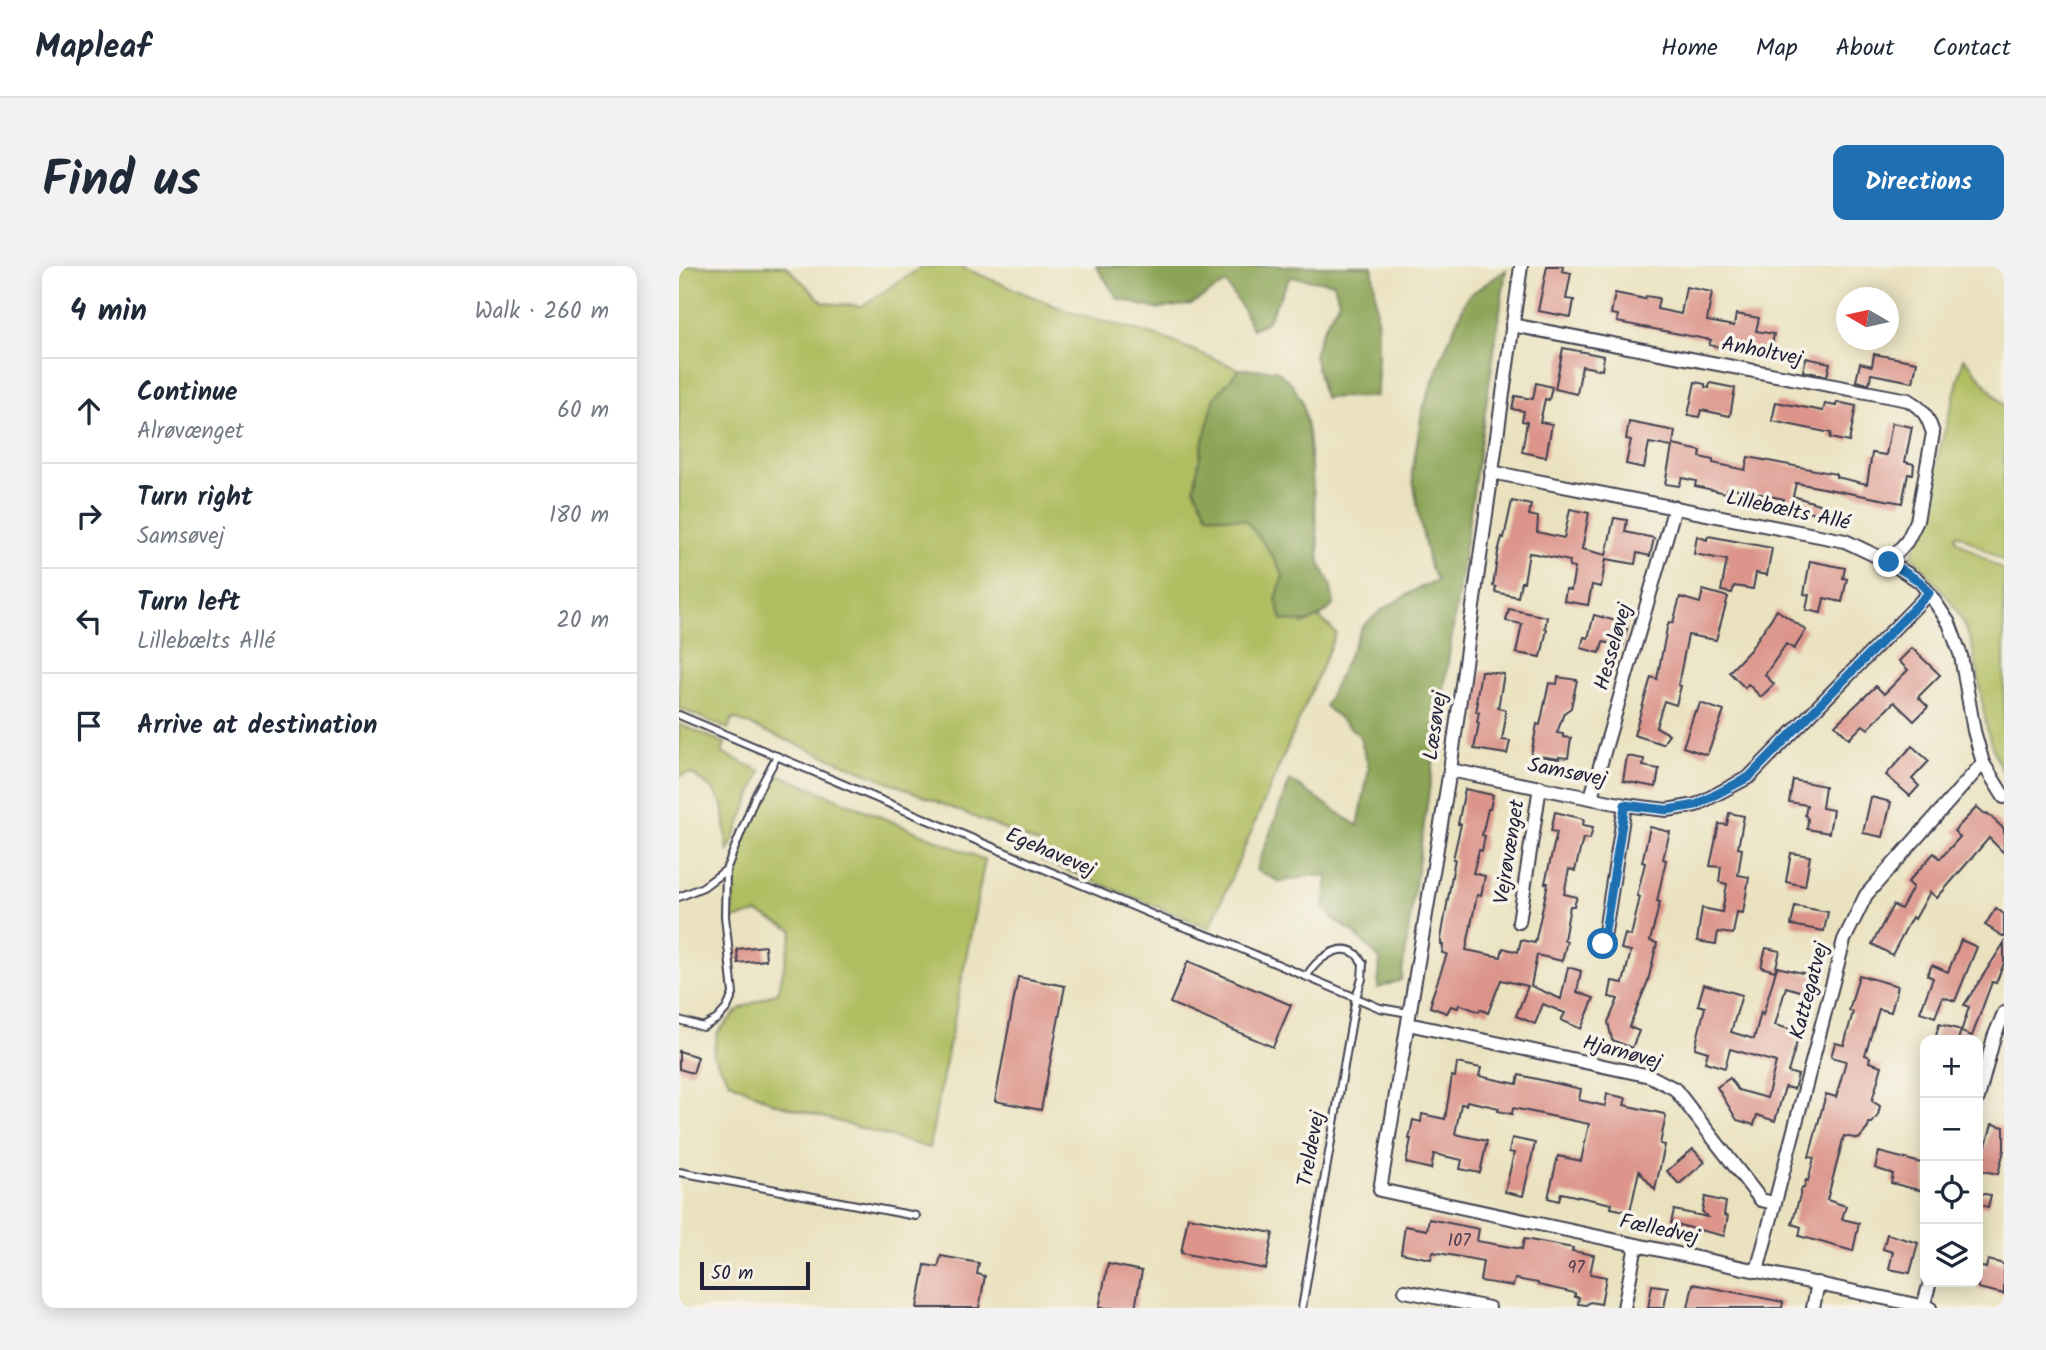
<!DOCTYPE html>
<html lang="en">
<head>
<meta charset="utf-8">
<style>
	body { margin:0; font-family:Kalam,sans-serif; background:#f2f2f3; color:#1f2937 }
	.controls { position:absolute; right:21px; bottom:21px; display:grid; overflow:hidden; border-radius:14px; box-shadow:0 4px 18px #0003 }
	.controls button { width:63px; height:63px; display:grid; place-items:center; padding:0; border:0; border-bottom:2px solid #e0e1e3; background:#fff; color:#1f2937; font:35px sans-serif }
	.compass { position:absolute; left:1157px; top:21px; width:63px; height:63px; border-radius:50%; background:#fff; box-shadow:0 4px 18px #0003; rotate:279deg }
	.scale { position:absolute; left:21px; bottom:18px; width:110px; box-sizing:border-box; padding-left:7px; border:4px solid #22223b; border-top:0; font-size:19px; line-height:24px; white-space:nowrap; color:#22223b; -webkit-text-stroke:5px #f7f3e8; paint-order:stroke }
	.stop { position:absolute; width:21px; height:21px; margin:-16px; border:5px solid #1f6fb2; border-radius:50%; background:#fff }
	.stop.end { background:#1f6fb2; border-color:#fff; box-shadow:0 2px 7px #0008 }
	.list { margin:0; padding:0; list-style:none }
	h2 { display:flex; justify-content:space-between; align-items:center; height:91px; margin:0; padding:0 28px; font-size:30px }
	h2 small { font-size:23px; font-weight:400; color:#747a83 }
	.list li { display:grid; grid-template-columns:46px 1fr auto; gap:21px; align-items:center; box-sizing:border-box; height:105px; padding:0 28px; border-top:2px solid #e0e1e3 }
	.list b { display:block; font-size:26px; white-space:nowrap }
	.list p { margin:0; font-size:23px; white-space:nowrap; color:#747a83 }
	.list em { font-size:23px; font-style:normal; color:#747a83 }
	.icon { flex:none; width:38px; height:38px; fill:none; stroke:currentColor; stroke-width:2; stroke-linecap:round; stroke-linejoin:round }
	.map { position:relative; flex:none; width:1325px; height:1042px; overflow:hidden; border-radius:14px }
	header { display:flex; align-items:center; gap:42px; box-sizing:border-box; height:98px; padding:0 35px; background:#fff; border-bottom:2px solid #e0e1e3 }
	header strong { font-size:33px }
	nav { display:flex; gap:38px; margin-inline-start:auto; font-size:24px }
	.intro { display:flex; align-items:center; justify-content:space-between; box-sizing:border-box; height:168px; padding:0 42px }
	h1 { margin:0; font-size:49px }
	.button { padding:18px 32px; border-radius:14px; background:#1f6fb2; color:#fff; font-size:24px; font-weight:700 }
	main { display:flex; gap:42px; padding:0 42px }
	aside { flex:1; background:#fff; border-radius:14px; box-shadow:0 4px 18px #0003 }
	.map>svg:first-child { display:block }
	.green { fill:#b0bd60; stroke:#69704e; stroke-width:2 }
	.forest { fill:#8ca456; stroke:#576348; stroke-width:2 }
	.building { fill:#dc948b }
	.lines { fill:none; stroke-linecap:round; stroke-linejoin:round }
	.service-casing { stroke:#403f4f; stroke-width:10 }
	.minor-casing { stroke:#403f4f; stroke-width:16 }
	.service { stroke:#fff; stroke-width:6 }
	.minor { stroke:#fff; stroke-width:12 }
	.route { stroke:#1f6fb2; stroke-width:9 }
	.labels { text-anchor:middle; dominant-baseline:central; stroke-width:7; stroke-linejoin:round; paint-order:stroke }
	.number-label { font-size:18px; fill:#503e4f }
	.street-label { font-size:21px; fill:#22223b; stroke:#f7f3e8 }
</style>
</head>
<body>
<header>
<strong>Mapleaf</strong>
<nav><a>Home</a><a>Map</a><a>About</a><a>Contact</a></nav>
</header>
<div class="intro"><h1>Find us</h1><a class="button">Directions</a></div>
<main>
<aside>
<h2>4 min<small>Walk · 260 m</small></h2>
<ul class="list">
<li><svg class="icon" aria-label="ahead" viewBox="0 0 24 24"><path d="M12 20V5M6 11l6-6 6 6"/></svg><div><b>Continue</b><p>Alrøvænget</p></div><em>60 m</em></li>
<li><svg class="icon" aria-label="right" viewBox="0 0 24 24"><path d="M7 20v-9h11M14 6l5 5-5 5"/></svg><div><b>Turn right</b><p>Samsøvej</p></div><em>180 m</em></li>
<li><svg class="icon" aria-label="left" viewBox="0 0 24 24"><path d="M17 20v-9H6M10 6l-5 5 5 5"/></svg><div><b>Turn left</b><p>Lillebælts Allé</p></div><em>20 m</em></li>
<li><svg class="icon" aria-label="arrive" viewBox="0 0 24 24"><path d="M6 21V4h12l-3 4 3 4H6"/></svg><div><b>Arrive at destination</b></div></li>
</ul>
</aside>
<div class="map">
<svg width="1325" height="1042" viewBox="0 0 1325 1042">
	<rect width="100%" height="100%" fill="#f7f3e8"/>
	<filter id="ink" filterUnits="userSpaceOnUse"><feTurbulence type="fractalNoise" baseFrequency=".0143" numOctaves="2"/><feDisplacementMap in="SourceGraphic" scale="14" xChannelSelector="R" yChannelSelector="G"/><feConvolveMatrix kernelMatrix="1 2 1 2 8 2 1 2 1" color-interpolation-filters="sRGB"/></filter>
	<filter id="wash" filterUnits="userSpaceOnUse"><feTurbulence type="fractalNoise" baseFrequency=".00686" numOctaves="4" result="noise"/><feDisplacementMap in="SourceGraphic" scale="28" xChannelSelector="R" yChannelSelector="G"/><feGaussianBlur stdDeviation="1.57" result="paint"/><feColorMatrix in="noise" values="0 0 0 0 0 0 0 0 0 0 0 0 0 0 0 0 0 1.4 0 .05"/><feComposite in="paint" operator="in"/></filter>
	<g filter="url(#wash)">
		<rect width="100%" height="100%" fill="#eae2bf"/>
		<g class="green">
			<path d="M0,0H107L145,37L183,40L244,0H280L388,45L482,71L560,103L536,132L529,249L567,254L595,289L604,309L597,334L624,358L640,351L657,367L531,662L362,594L363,579L54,452L49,463L0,442Z"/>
			<path d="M1285,92L1325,140V295L1281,269H1277V274L1325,305V507C1302,469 1304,421 1293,380C1284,344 1257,317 1233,290Z"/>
			<path d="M0,458L46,477L43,487L82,505L49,587L44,539L35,525L12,507L0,510Z"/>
			<path d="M101,509L306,594L250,882L95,837L51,816L34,789L38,767L60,743L99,726L114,664L79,647L54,653L53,605L60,583L87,521Z"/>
		</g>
		<g class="forest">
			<path d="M417,0H693C700,43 700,86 698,130L645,132L635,89L642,67L660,35L655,17L611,11L588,56L573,63L565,45L547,17L512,38L477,43L439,33Z"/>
			<path d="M827,4L722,714L699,722L701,693L675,667L657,655L645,642L649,610H630L601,616L577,604L611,514L679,560L690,502L680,469L646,440L683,361L704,343L738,323L759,315L751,302L741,256L733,207L743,146L763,90L789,30Z"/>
			<path d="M560,103L597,104L612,117L623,135L629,167L641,298L651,317L655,338C638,357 627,358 603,354L597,334L604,309C594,288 581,272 566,254L529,249L515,222L523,179L536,131Z"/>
		</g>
		<g id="blocks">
			<g class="building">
				<path d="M868,0H884L883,5L892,7L887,33L895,34L892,51L859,45Z"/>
				<path d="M1007,21L1033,26L1028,55L1055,60L1057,48L1080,52L1077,65L1095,68L1091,91L1030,79L1032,74L938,56L939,49L932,48L936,27L966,33L967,30L980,32L978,43L1002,48Z"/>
				<path d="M884,82L925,90L923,104L903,100L898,128L876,123Z"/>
				<path d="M1195,88L1238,96L1234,116L1192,108L1190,118L1177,115L1181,97L1193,100Z"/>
				<path d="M1127,92L1151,97L1148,110L1124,105Z"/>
				<path d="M1016,116L1026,118V121L1030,122L1031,117L1056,122L1051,150L1022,144L1020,151L1009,149Z"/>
				<path d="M857,117L873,121L870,134L866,133L861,156L873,158L867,191L843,186L848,156L843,155L845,145L833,143L836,130L854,133Z"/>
				<path d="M1097,136L1144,145L1146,138L1157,140L1158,136L1177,140L1170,176L1151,172L1152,167L1093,155Z"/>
				<path d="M950,156L996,165L994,179L1022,185L1021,191L1034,194V197L1066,204L1069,191L1157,208V211L1188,218L1193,187L1207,189L1213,157L1233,161L1226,196L1235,198L1234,208H1229L1223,237L1117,217L1114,230L1146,240L1143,248L1103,240L1105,233L1049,221L1047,227L1016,220L1017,215L1003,212L1000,220L986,218L993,181L970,177L965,202L947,198L952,174L947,173Z"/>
				<path d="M833,235L852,239L850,249L859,251L858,266L885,272L891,243L910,247L903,283L927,289L935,252L948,254L946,266L975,272L971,290L958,287L956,298L927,293L922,321L913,319L909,339L885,335L887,323L892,324L896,302L890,301L891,295L857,288L850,287L845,316H842L839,331L816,326L817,321L814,320L819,286L823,271L825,272Z"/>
				<path d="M1018,270L1028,274L1029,270L1093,282L1088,309L1077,307L1074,323L1055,320L1053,327L1042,325L1048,294L1015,288Z"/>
				<path d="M1131,295L1166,302L1164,312L1168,313L1163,336L1145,332L1142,347L1127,344L1130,329L1125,328Z"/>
				<path d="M1024,324L1049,331L1037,374L1009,369L999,419L1002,420L997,439L985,435L977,461L990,468L984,478L955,469L972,411L978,413L988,362L990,356L994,357L1001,331L1021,337Z"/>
				<path d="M830,343L868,351L866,362L868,363L862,391L837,387L843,358L827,355Z"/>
				<path d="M1098,344L1127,364L1115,383L1107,378L1086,409L1095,418L1082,431L1069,418L1066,422L1050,406L1071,384Z"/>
				<path d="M915,349L949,358L944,380L924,376L921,387L902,382L905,371L909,372Z"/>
				<path d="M1233,382L1261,409L1239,431L1249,441L1235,455L1215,436L1189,463L1184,459L1170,473L1156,459L1197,420L1205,428L1229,404L1220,395Z"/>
				<path d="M802,405L825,408L819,442L826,444V457L823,474L831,475L828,488L795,483L800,457L798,456L800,446H797L799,436H797Z"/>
				<path d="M879,411L898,414L892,442L885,447L878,467L884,468V471L892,472L889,492L880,491V493L852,489L858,458L861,459L870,417L878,418Z"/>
				<path d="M1021,437L1045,445L1028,489L1004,481L1016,445L1018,446Z"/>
				<path d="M1233,480L1250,495L1233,513L1240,520L1231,530L1207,509Z"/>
				<path d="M948,490L965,493L964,500L980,503L977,521L944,515Z"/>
				<path d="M1114,514L1146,520L1143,542L1154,544L1150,567L1128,563L1129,553L1126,549L1128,539L1110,536Z"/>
				<path d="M786,523L814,529L811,543H809L803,569L806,570L803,585L800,584L794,607L806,610L802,630L798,629L787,684L822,691L824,682L839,686L842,674L856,677L869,617H866L878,566L872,565L876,546L905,553L904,559L914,561L911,573L904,572L896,605L890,603L885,628L898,631L895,640H891L885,674L888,675L883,695L858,689L852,720L882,733L889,701L902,705L898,726L915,732L902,763L882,754L886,747L864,738L856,758L837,750L849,720L822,714L809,747L801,743L800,746L780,738L779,742L772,740L768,747L751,741L753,734H752L768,688L763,687L764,679L762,678V673L775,598L776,593H774L782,558H779Z"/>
				<path d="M1192,531L1212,536L1204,571L1184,567Z"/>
				<path d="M1298,541L1306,548L1308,547L1325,563V587L1310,572L1258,632L1251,626L1236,653L1233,651L1213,689L1193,678L1214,639L1222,643L1234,621L1229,616L1255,587L1261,593L1281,571L1275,565Z"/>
				<path d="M1050,547L1065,550L1059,582L1063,583L1059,609L1070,611L1064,647L1058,646L1054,668L1039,666L1037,678L1018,675L1023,642L1043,646L1048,618L1040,616L1042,601L1031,600L1040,558L1048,559Z"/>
				<path d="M971,561L991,566L984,593L987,594L978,635L981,636L971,675L978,677L969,715L950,761L960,765L953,782L933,774L929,756L939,733L930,731L933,715L944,717L952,685L942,683L946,668L952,670L961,631L958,630L966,597L963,596Z"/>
				<path d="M1112,587L1131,590L1126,620L1107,616Z"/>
				<path d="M1116,640L1149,646L1145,665L1112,659Z"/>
				<path d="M1317,642L1325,648V671L1306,659Z"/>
				<path d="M1282,674L1298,681L1276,735L1264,731L1256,751L1241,746L1254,712L1248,709L1253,699L1269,706Z"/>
				<path d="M1325,677V697L1317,717L1313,716L1293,770L1282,766L1290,741L1285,739Z"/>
				<path d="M86,680L87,694L59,697L58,683Z"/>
				<path d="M1087,682L1101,685L1096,705L1082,701Z"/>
				<path d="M509,695L612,739L594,781L491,737Z"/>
				<path d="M1098,701L1136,710L1131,728L1107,721L1096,759L1121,766L1109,806L1119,809L1115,823L1106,821L1096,855L1078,849L1075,859L1058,854L1038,821L1051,812L1059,824L1088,832L1097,796L1051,783L1046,802L1026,796L1029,786L1016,782L1026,741L1019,739L1025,718L1063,729L1052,766L1075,773L1082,746L1084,749Z"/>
				<path d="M1180,709L1219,720L1212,746L1200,743L1186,789L1191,791L1190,796L1203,800L1193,835L1201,840L1199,849L1193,857H1190L1189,862L1180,873L1165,870L1148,934L1167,940L1163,953L1180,957L1174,985L1120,970L1122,961L1113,958L1123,922H1125L1127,914L1129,915L1135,892L1130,891L1147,828L1157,831L1167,795L1152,791L1156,777L1165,779L1174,746L1170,745Z"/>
				<path d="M339,711L386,720L362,844L316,835Z"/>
				<path d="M1260,758L1282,764L1279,774H1256Z"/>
				<path d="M0,785L19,791L14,807L0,803Z"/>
				<path d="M778,797L802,802L800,810L838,818L840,809L902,823L900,834L926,840L928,828L947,832L945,839L985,848L987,850L981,878L986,879L976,924L960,905L951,946L932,942L933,938L882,927L880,935L869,932L879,890L902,895L910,858L834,842L833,848L819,845L820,842L788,835L787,839L782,838L776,868L808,875L801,907L781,903L783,894L755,888L752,903L727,897L732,873H730L734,854L742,856L743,848L766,853L773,810L776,811Z"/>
				<path d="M1313,858L1325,861V884L1319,908L1300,904Z"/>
				<path d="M833,872L856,877L844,930L826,926L835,887L830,886Z"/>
				<path d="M1014,883L1026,896L1000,918L988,905Z"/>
				<path d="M1200,886L1246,898V917L1244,925L1212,917L1214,908L1196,902Z"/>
				<path d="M1299,927L1312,929L1309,941L1299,938Z"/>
				<path d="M1026,931L1047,936L1045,949L1049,950L1045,970L992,957L995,944L1028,951L1023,945Z"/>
				<path d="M509,951L594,967L587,1003L502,987Z"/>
				<path d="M750,953L800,963L798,975L843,983L845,973L894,982L893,985L915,989L911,1008L927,1011L922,1038L911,1036L907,1039L899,1038L900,1031H896V1027L859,1019V1017L836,1013L834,1020L801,1015L804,995L754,986L752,993L722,987L726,960L748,964Z"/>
				<path d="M1208,968L1239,977L1231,1007L1210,1003L1214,986L1204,983Z"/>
				<path d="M262,990L300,997L298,1008L306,1010L300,1042H238L246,999L259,1001Z"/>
				<path d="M1309,994L1325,998V1028L1299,1022V1000L1307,1002Z"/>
				<path d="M429,998L463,1005L456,1042H420Z"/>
				<path d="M1014,1018L1104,1036L1103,1042H1009Z"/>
				<path d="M973,1019L989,1021L985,1042H969Z"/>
			</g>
		</g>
	</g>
	<g filter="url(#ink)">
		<use href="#blocks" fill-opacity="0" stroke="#403f4f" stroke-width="2"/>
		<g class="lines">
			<g class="service-casing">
				<g id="service">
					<path d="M0,449L491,656L539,673L701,742L730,747"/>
					<path d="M0,631L24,621L47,604"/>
					<path d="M0,754L24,761L38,753L48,742L54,728L46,650L47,604L76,531L98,490"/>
					<path d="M0,906L237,950"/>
					<path d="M623,1042L677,731L683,713L684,697C683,696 678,689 677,688C660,675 636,695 628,710"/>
				</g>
			</g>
			<g class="minor-casing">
				<g id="minor">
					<path d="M842,0L771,504L701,924L1251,1042"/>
					<path d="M833,59L1229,134C1245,144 1248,149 1254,167L1238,255L1228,275L1210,296"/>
					<path d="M812,206L1166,275L1210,296L1240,315L1250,327L1270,357L1282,390L1295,465L1304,497L1325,531"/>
					<path d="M771,504L946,539L988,544L1017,539L1070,511L1250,327"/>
					<path d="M912,531L996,241"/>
					<path d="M840,656L861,521"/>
					<path d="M924,678L946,539"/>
					<path d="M729,758L971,810L996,823L1082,934L1095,937"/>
					<path d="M1299,832L1315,771L1325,747"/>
					<path d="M1078,1005L1165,674L1187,629L1304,497"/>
					<path d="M726,1025L810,1042"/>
					<path d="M1244,1041L1251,1016"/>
					<path d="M945,1042L957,979"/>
					<path d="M1134,1042L1139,1017"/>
				</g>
			</g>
			<use href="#service" class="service"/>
			<use href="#minor" class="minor"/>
		</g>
	</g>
	<g class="lines" filter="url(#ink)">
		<path class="route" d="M924,678L946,539L988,544L1017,539L1070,511L1250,327L1240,315L1210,296"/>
	</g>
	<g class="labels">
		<g class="number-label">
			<text x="780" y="975">107</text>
			<text x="897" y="1002">97</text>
		</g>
		<g class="street-label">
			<text transform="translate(1083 86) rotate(11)">Anholtvej</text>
			<text transform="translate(1109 245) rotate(12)">Lillebælts Allé</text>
			<text transform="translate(935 381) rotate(-74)">Hesseløvej</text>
			<text transform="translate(757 460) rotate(-82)">Læsøvej</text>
			<text transform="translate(888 507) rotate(11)">Samsøvej</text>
			<text transform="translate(831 586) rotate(-81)">Vejrøvænget</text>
			<text transform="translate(371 587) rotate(23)">Egehavevej</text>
			<text transform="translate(1131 725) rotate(-75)">Kattegatvej</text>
			<text transform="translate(943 787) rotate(15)">Hjarnøvej</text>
			<text transform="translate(633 883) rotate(-80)">Treldevej</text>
			<text transform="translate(980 964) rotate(12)">Fælledvej</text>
		</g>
	</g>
</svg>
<div class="controls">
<button>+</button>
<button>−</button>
<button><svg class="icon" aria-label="locate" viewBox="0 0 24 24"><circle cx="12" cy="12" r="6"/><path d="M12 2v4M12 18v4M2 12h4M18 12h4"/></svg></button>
<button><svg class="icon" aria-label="layers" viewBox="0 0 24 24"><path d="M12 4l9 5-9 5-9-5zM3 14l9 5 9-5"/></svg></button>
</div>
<svg class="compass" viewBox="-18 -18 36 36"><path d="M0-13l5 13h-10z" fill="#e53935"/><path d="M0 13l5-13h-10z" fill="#747a83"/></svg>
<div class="scale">50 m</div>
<div class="stop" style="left:924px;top:678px"></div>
<div class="stop end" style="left:1210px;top:296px"></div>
</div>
</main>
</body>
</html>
